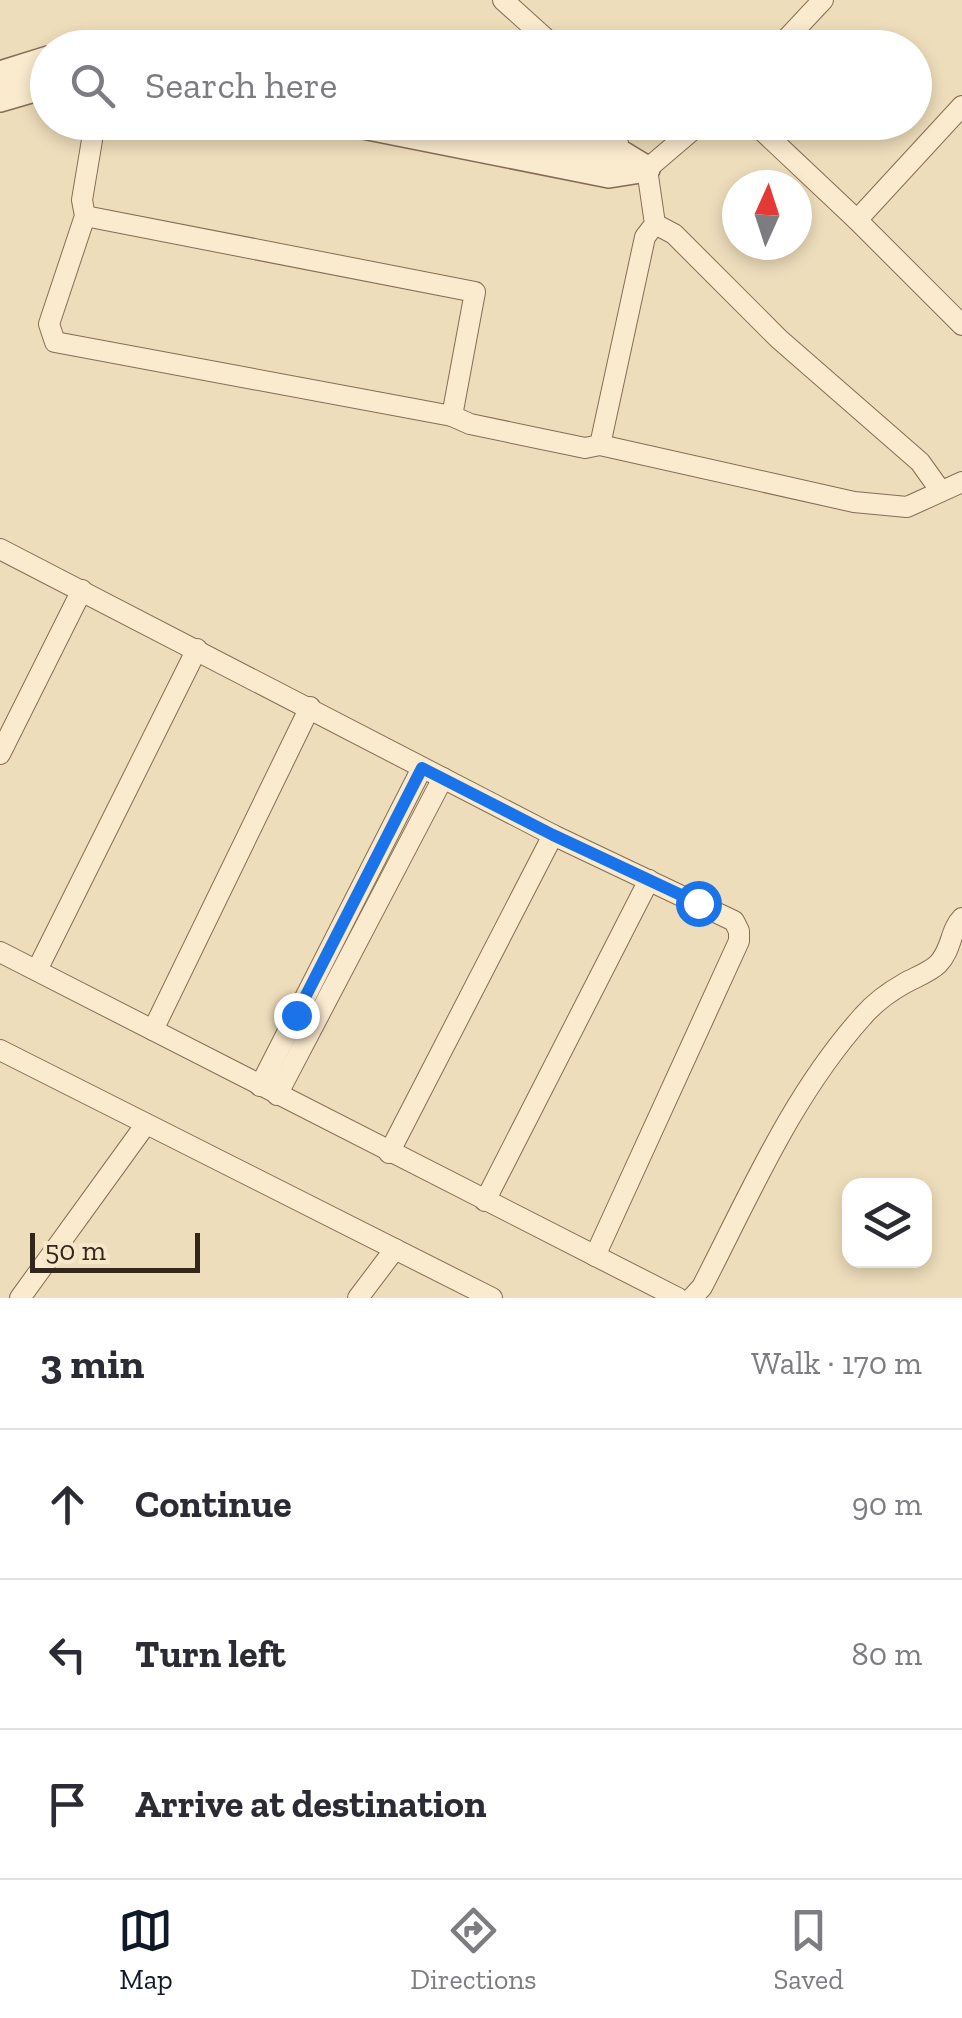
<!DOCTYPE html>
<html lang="en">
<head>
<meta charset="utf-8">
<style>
	body { margin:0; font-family:"Zilla Slab",serif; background:#f2f2f3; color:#2b2b33 }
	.controls { position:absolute; right:30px; bottom:30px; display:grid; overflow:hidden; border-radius:20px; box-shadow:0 5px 15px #0003 }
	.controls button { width:90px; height:90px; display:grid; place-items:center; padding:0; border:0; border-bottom:2px solid #e1e1e2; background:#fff; color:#2b2b33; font:50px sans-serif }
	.compass { position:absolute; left:722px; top:170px; width:90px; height:90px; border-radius:50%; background:#fff; box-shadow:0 5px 15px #0003; rotate:3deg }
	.scale { position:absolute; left:30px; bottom:25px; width:170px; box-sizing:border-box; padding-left:10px; border:5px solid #34261a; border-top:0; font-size:28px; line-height:35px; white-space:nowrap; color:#34261a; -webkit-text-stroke:8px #f6e7cb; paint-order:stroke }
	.stop { position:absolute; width:30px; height:30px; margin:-22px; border:8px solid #1a73e8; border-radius:50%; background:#fff }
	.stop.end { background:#1a73e8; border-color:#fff; box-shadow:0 2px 10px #0008 }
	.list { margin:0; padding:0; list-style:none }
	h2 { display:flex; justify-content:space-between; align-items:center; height:130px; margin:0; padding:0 40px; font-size:42px }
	h2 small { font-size:32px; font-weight:400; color:#7c7c81 }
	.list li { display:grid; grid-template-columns:65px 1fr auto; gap:30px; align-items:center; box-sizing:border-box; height:150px; padding:0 40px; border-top:2px solid #e1e1e2 }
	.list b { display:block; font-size:38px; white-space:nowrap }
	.list em { font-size:32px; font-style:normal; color:#7c7c81 }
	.icon { flex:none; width:55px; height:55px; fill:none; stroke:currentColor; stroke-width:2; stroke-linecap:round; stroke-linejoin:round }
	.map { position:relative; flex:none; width:962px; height:1298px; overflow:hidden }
	.search { position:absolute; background:#fff; box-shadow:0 5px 15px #0003; left:30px; right:30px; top:30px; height:110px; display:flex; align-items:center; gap:25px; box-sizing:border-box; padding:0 35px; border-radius:55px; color:#7c7c81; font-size:38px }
	.sheet { height:580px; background:#fff }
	nav { display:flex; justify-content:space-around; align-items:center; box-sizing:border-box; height:140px; border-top:2px solid #e1e1e2; background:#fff; font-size:28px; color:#7c7c81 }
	nav a { display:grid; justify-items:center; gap:5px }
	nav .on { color:#111827 }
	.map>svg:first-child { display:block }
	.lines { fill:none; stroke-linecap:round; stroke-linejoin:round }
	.minor-casing { stroke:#866c55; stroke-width:22 }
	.tertiary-casing { stroke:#866c55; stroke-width:28 }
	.minor { stroke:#faeace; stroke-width:20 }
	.tertiary { stroke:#faeace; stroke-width:25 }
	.route { stroke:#1a73e8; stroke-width:12 }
</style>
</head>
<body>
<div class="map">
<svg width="962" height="1298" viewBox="0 0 962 1298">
	<rect width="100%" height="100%" fill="#edb"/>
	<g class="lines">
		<g class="minor-casing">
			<g id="minor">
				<path d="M503,0L556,48"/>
				<path d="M778,48L823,0"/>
				<path d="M95,122L82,200L85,216L49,324L55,342L452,416L470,424L585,448L600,445L854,502L907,507L962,482"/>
				<path d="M615,122L619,152"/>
				<path d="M753,122L857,220L962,106"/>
				<path d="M85,216L475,292L452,416"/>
				<path d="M857,220L962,325"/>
				<path d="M655,224L674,234L779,339L920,462L940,490"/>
				<path d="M600,445L645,237L655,224L647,169L702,122"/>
				<path d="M0,549L553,835L734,921L739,931V941L595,1256"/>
				<path d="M0,754L82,590"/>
				<path d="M0,952L678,1298"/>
				<path d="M37,970L197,649"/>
				<path d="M153,1030L310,707"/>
				<path d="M0,1050L492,1298"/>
				<path d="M260,1086L422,768"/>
				<path d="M277,1095L443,778"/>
				<path d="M389,1153L553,835"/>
				<path d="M485,1201L649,880"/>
				<path d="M20,1298L146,1124"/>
				<path d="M358,1298L395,1249"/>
				<path d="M692,1298L702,1287C750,1194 792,1095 863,1016C875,1002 889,992 905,983C916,977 930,972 938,964C952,950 950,930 962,918"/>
			</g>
		</g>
		<g class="tertiary-casing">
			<g id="tertiary">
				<path d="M0,74L48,59"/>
				<path d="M0,99L48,85"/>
				<path d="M343,122L609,175L647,169"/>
				<path d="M463,122L619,152L647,169"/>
			</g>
		</g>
		<use href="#minor" class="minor"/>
		<use href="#tertiary" class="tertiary"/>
	</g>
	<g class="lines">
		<path class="route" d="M296,1015L422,768L553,835L698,903"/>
	</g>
</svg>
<div class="controls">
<button><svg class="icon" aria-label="layers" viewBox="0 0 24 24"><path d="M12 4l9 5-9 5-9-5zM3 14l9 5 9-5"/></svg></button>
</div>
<svg class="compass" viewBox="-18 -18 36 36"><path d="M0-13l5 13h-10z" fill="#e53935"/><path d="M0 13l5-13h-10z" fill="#7c7c81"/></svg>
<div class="scale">50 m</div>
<div class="stop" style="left:698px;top:903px"></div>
<div class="stop end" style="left:296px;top:1015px"></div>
<div class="search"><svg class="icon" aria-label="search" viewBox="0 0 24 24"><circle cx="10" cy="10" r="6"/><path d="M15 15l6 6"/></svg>Search here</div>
</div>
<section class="sheet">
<h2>3 min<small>Walk · 170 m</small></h2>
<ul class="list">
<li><svg class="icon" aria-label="ahead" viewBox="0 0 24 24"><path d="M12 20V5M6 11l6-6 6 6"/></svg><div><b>Continue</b></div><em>90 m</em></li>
<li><svg class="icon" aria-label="left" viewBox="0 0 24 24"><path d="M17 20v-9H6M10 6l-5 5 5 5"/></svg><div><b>Turn left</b></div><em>80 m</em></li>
<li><svg class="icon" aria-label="arrive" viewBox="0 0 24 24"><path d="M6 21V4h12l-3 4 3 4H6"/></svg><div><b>Arrive at destination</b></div></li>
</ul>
</section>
<nav>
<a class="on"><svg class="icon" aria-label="map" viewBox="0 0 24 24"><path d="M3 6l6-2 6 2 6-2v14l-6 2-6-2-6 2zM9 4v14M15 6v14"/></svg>Map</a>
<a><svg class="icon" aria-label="directions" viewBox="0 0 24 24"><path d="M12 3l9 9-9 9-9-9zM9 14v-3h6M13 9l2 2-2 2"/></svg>Directions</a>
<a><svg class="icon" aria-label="saved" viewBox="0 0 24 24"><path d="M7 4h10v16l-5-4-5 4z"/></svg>Saved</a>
</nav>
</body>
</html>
